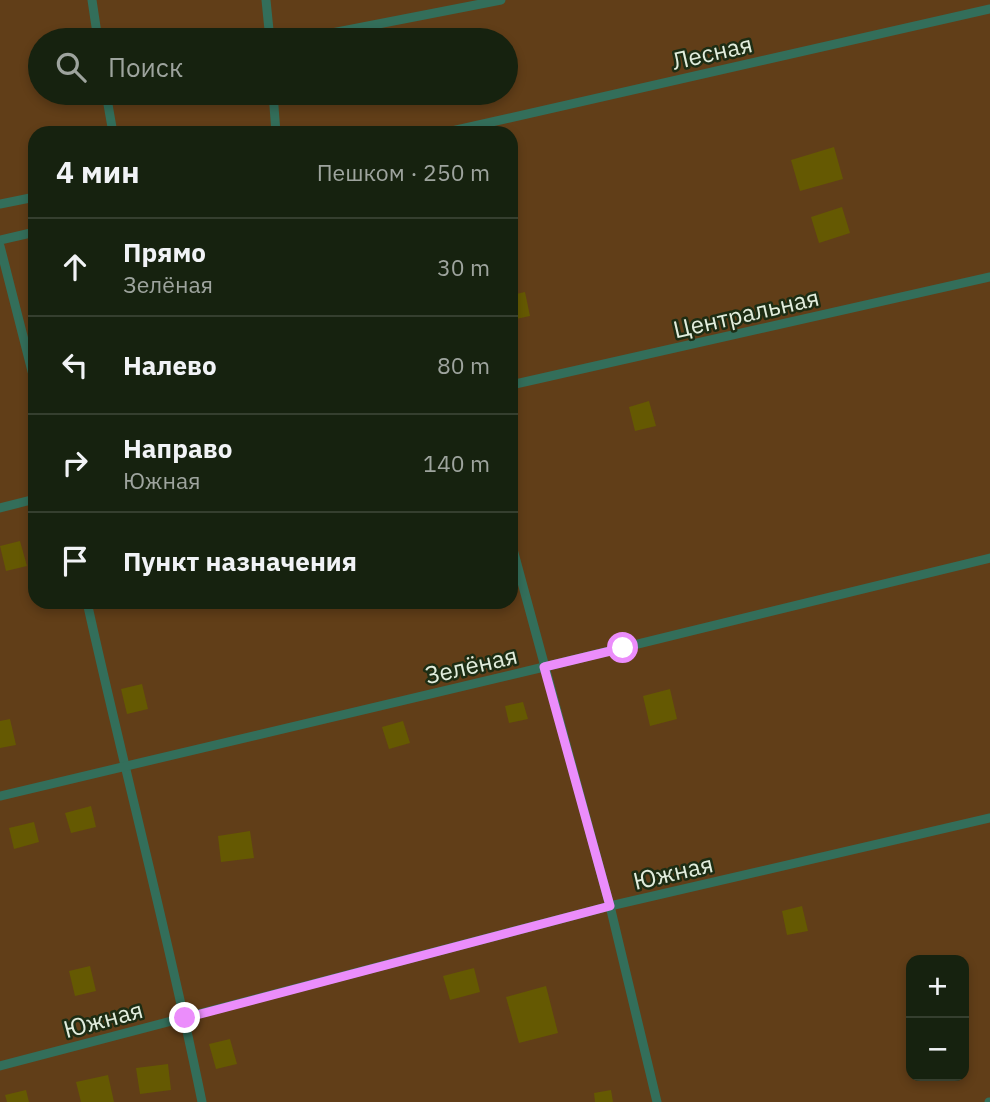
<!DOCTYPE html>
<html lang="ru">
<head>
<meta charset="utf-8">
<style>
	body { margin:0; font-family:"IBM Plex Sans",sans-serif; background:#232f1d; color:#f1f3f6 }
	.controls { position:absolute; right:21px; bottom:21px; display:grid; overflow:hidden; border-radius:14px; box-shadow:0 4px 10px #0003 }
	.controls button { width:63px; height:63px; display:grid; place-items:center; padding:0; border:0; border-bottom:2px solid #353f2f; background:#16220f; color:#f1f3f6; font:35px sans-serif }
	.stop { position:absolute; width:21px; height:21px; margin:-16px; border:5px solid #eb8dfb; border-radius:50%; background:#fff }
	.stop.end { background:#eb8dfb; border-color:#fff; box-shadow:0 2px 7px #0008 }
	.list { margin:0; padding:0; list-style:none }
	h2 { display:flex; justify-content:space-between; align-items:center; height:91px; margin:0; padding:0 28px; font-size:30px }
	h2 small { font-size:23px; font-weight:400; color:#9ea49e }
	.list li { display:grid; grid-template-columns:46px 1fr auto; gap:21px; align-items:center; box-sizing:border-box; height:98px; padding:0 28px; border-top:2px solid #353f2f }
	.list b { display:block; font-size:26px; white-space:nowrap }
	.list p { margin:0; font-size:23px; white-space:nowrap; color:#9ea49e }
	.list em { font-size:23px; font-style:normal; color:#9ea49e }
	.icon { flex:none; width:38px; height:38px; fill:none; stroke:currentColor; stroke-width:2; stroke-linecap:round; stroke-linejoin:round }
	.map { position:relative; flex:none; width:990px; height:1102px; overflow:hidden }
	.search { position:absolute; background:#16220f; box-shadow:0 4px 10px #0003; left:28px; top:28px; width:490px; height:77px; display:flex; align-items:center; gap:18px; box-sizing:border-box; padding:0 24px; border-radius:38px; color:#9ea49e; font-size:26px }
	.panel { position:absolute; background:#16220f; box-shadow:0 4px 10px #0003; left:28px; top:126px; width:490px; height:483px; border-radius:21px }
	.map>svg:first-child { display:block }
	.green { fill:#613e18; fill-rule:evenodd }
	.building { fill:#655902 }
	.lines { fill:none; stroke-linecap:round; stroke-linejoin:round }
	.service { stroke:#336e5a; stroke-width:9 }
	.route { stroke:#eb8dfb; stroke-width:9 }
	.labels { text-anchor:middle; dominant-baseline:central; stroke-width:5; stroke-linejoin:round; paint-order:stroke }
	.street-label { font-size:24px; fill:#e2eddd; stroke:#1d2d14 }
</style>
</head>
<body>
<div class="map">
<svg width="990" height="1102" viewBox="0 0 990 1102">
	<rect width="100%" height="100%" fill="#1d2d14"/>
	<path class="green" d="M0,0H990V1102H0ZM40,40H506V93H40ZM35,133H511V602H35ZM911,960H964V1076H911Z"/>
	<g class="building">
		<path d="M834,147L843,179L800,191L791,160Z"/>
		<path d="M842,207L850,233L819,243L811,217Z"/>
		<path d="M525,292L530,316L511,320V295Z"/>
		<path d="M649,401L656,426L635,431L629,407Z"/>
		<path d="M20,541L27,566L6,571L0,546Z"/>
		<path d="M142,684L148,709L127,714L121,689Z"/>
		<path d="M670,689L677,719L650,726L643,696Z"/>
		<path d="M523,702L528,719L509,723L505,706Z"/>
		<path d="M10,719L16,745L0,748V721Z"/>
		<path d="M403,721L410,743L389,749L382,727Z"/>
		<path d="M91,806L96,827L71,833L65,813Z"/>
		<path d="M34,822L39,842L14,849L9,828Z"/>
		<path d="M250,831L254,858L221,862L218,836Z"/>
		<path d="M802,906L808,931L787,935L782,911Z"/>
		<path d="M90,966L96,991L75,996L69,971Z"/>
		<path d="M474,968L480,992L450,1000L443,976Z"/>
		<path d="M546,986L558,1033L519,1043L506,997Z"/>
		<path d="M230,1039L237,1064L216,1069L209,1044Z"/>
		<path d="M168,1064L171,1090L140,1094L136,1068Z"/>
		<path d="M108,1075L114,1102H81L76,1082Z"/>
		<path d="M26,1090L29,1102H7L5,1095Z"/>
		<path d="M611,1090L613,1102H595L594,1093Z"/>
	</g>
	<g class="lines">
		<g class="service">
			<path d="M92,0L98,40"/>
			<path d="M266,0L270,40"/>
			<path d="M296,40L501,0"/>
			<path d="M106,93L113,133"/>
			<path d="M273,93L276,133"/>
			<path d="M443,133L990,9"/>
			<path d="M0,204L35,197"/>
			<path d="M0,240L35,232"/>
			<path d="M0,246L35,383"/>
			<path d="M511,385L990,277"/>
			<path d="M0,508L35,499"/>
			<path d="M511,542L610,906L657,1102"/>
			<path d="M87,602C124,769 168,934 202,1102"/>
			<path d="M0,796L544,667L990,558"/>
			<path d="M0,1066L610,906L990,818"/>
			<path d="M989,1102H990"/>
		</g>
	</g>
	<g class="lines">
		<path class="route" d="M185,1018L610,906L544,667L623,648"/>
	</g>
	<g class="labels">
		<g class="street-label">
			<text transform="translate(712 52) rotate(-13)">Лесная</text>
			<text transform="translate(746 313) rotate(-13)">Центральная</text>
			<text transform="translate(471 665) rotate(-13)">Зелёная</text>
			<text transform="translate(673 872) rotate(-13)">Южная</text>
			<text transform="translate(103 1019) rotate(-15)">Южная</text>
		</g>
	</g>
</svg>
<div class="controls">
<button>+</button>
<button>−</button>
</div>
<div class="stop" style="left:623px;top:648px"></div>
<div class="stop end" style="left:185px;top:1018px"></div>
<div class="search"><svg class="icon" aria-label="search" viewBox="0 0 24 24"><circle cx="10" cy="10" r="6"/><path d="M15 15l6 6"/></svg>Поиск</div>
<section class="panel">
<h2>4 мин<small>Пешком · 250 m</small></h2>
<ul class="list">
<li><svg class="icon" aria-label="ahead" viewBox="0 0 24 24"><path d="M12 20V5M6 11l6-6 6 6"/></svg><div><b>Прямо</b><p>Зелёная</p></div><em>30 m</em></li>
<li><svg class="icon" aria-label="left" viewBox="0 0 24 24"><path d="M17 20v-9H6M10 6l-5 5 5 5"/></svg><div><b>Налево</b></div><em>80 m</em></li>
<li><svg class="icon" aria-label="right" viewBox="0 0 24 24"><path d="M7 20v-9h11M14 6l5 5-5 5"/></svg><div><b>Направо</b><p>Южная</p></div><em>140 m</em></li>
<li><svg class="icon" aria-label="arrive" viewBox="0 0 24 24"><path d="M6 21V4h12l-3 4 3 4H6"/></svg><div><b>Пункт назначения</b></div></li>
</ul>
</section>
</div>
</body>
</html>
